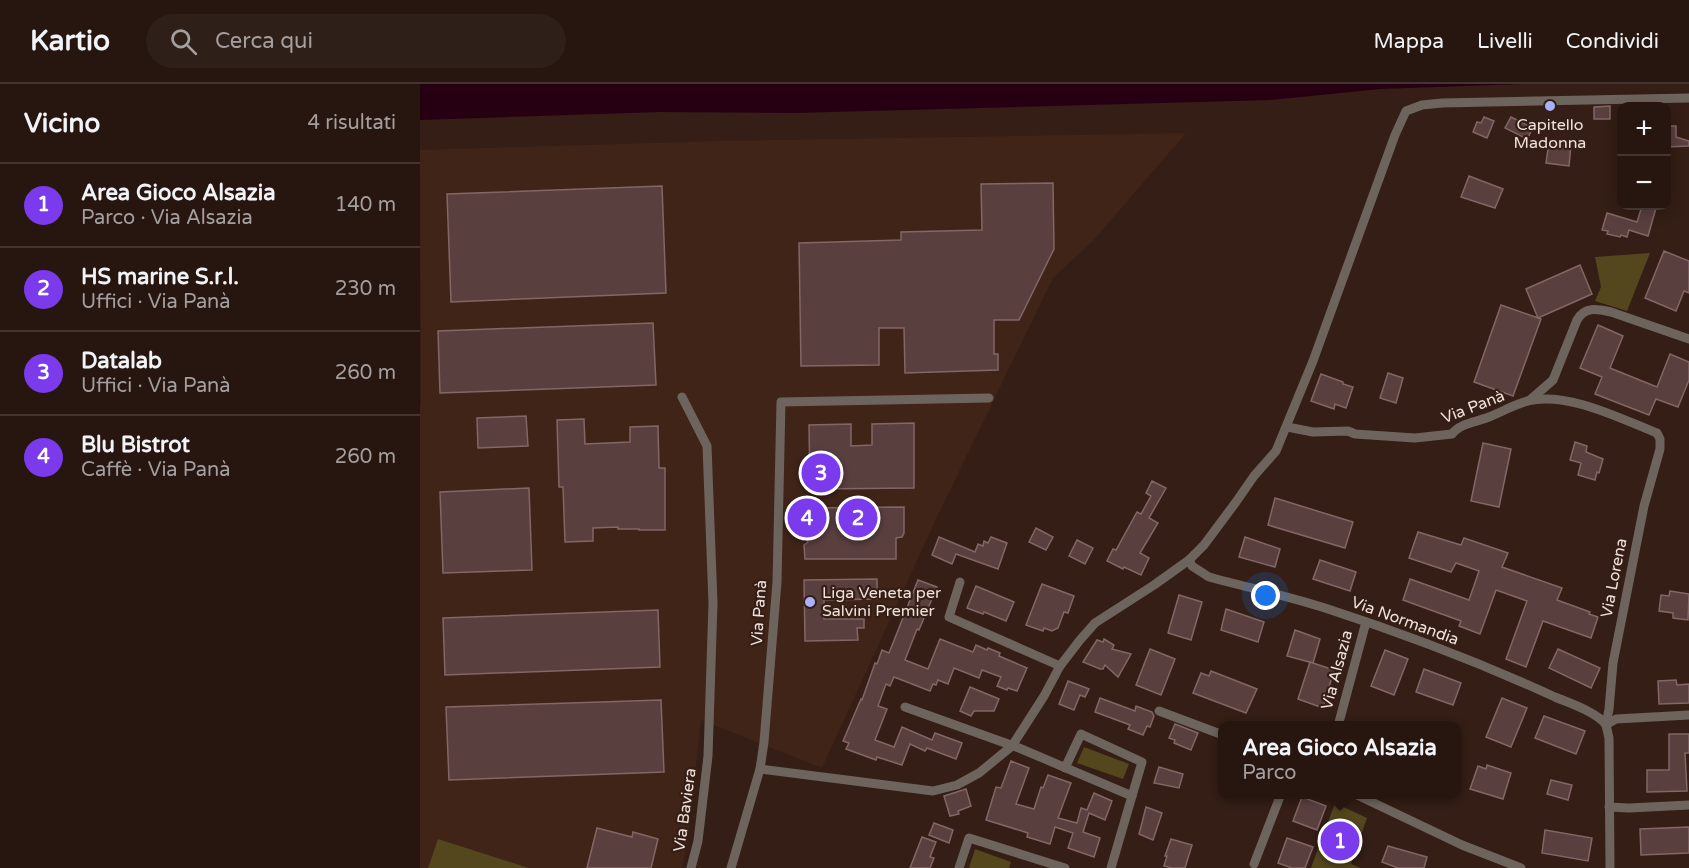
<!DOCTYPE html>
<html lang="it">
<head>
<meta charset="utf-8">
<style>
	body { margin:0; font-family:"Varela Round",sans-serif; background:#2f1f19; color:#f1f3f6 }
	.controls { position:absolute; right:18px; top:18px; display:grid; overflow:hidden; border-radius:12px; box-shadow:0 3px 15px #0003 }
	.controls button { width:54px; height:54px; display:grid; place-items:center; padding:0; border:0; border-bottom:2px solid #433530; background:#271610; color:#f1f3f6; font:30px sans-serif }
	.you { position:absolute; left:846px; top:512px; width:21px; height:21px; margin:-15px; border:4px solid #fff; border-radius:50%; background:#1a73e8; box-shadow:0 0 0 9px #1a73e833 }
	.badge { display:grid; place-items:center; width:39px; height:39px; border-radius:50%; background:#7c3aed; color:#fff; font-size:20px; font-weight:700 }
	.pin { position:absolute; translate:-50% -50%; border:3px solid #fff; box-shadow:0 2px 6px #0006 }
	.popup { position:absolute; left:798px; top:637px; width:243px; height:78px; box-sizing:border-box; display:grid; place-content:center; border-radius:12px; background:#271610; filter:drop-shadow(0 2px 4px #0005); font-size:20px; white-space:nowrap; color:#a49f9f }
	.popup b { font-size:22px; color:#f1f3f6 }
	.popup::after { content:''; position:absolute; left:50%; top:100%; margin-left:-12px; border:12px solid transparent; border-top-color:#271610 }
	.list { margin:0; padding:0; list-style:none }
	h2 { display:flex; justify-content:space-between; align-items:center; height:78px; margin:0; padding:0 24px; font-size:26px }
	h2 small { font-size:20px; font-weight:400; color:#a49f9f }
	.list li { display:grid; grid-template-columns:39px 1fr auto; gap:18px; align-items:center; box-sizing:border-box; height:84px; padding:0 24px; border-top:2px solid #433530 }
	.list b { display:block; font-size:22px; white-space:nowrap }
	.list p { margin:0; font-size:20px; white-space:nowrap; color:#a49f9f }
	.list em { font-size:20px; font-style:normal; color:#a49f9f }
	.icon { flex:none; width:33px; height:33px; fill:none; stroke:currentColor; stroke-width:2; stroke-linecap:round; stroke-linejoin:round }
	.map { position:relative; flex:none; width:1269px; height:784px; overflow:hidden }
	header { display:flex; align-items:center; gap:36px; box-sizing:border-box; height:84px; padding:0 30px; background:#271610; border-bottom:2px solid #433530 }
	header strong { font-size:28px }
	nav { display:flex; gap:33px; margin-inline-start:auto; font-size:21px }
	.search { width:420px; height:54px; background:#2f1f19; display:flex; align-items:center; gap:15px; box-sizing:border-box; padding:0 21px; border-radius:33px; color:#a49f9f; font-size:22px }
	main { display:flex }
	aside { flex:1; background:#271610 }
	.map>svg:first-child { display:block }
	.built { fill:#402418 }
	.green { fill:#54471d }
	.water { fill:#260012 }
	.building { fill:#5a3f3f; stroke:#836666; stroke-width:1.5 }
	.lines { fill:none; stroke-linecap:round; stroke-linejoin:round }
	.minor { stroke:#6d655d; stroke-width:9 }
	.poi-dot { fill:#a9b0fc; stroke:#341e15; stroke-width:2 }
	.labels { text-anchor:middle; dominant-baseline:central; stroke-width:4.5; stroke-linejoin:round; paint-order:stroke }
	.poi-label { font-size:16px; fill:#f0e1db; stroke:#341e15 }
	.street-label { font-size:16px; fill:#f0e1db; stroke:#341e15 }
</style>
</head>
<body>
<header>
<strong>Kartio</strong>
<div class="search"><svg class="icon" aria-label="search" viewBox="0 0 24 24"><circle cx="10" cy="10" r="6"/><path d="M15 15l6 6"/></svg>Cerca qui</div>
<nav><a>Mappa</a><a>Livelli</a><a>Condividi</a></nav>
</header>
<main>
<aside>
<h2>Vicino<small>4 risultati</small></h2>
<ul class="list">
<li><span class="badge">1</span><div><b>Area Gioco Alsazia</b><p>Parco · Via Alsazia</p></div><em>140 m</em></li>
<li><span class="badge">2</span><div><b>HS marine S.r.l.</b><p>Uffici · Via Panà</p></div><em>230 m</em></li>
<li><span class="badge">3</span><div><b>Datalab</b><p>Uffici · Via Panà</p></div><em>260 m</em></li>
<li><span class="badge">4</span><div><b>Blu Bistrot</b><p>Caffè · Via Panà</p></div><em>260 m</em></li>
</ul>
</aside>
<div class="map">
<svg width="1269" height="784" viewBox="0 0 1269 784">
	<rect width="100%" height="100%" fill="#341e15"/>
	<path class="built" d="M766,49L673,157L633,194L517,433L402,684L281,636L268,755L262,784H109L18,755L8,784H0V322L1,321L0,66L301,57Z"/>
	<g class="green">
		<path d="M1230,169L1207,227L1175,217L1181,203L1175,173Z"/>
		<path d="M664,663L709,680L703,695L657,679Z"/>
		<path d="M915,719L947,734L931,780L940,784H891Z"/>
		<path d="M18,755L109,784H8Z"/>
		<path d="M555,765L591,778L589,784H549Z"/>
	</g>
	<path class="water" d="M0,0H1102L960,5L851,16L374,29L239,28L0,36Z"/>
	<g class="building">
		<path d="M1190,22V35H1174V23Z"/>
		<path d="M1064,33L1074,37L1067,54L1053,48L1057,38L1061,39Z"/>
		<path d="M1091,33L1113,44L1107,55L1085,44Z"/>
		<path d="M1246,42H1256V53L1269,57V62L1246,63Z"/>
		<path d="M1129,58L1151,60L1149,82L1126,79Z"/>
		<path d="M1049,92L1083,105L1075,124L1041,113Z"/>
		<path d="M633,99L634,165L599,236H574V270H578V286L485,289L484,244H459V281L381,282L379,159L481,156V148L562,146L561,100Z"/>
		<path d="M242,102L246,209L31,218L27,110Z"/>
		<path d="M1222,122L1236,124L1228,152L1209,146L1207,153L1201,151L1200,153L1187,150L1188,147L1182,146L1187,129L1217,138Z"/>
		<path d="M1244,167L1269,177V209L1264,207L1256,227L1225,214Z"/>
		<path d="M1160,181L1172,210L1118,234L1106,205Z"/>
		<path d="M1081,221L1121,235L1093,312L1054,298Z"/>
		<path d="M233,239L236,301L20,309L18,247Z"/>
		<path d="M1178,241L1203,252L1190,284L1237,303L1250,270L1269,278V296L1258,323L1236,315L1229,331L1175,310L1182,293L1160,284Z"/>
		<path d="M968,289L983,294L976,319L960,314Z"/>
		<path d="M901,290L923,298V300L933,303L926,324L915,320L914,325L891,317Z"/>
		<path d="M106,332L108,362L58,364L57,334Z"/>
		<path d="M164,335L165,360L210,358V343L238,342L239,384H245V446H219V445H198V443L173,444V457L145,458L143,403H139L137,336Z"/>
		<path d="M494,339V404L392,405L390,403L389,341L431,340V362L452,361V340Z"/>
		<path d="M1155,358L1167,362L1166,368L1183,375L1179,389L1177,388L1175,396L1158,391L1161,379L1150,376Z"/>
		<path d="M1063,359L1091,365L1079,423L1051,417Z"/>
		<path d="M732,397L746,404L729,434L738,439L720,469L729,474L721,491L704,483L703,485L687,477L693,465L696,466L717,428L721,430L731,412L726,409Z"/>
		<path d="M109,404L112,486L23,489L20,408Z"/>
		<path d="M855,414L933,438L925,464L848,441Z"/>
		<path d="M484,423V449L482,453L476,454V475H385L384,461L388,458L384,449L388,442L384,439V424Z"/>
		<path d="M616,444L633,453L626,466L609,458Z"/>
		<path d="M998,448L1041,461L1044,454L1088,469L1082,483L1142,504L1137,516L1170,528L1169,530L1178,533L1171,554L1123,537L1106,583L1086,575L1107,517L1076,506L1060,550L1039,542L1041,537L983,516L990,495L1049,516L1059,487L1036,479L1031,488L989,474Z"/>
		<path d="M519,453L555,468L558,460L563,462L564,457L568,459L571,453L587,459L578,485L536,470L532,480L512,471Z"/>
		<path d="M825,453L860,465L855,483L819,473Z"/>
		<path d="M657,456L673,464L665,480L649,472Z"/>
		<path d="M900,476L936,488L930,507L893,495Z"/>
		<path d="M457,495V515L404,516V535H444V544H437L438,556L385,557L384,496Z"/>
		<path d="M498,496L517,503L499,546L497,545L485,576L508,585L520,555L553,568L556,561L567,566L568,564L580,569L579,572L607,584L597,607L588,604L587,606L577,602L581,593L562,586L559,594L534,584L528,600L518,596L516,601L513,600L510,607L474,593L470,602L466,600L458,622L467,625L455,656L474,663L482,643L512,656L515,649L542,659L536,675L507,664L505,667L490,660L482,681L457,673L456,676L426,665L429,659L423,657L441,615L442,616L455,579L457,580L462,566L469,569Z"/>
		<path d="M622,500L654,512L648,529L644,528L638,544L632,547L624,544L623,547L606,541Z"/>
		<path d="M556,502L594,518L586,537L564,528L563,530L547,524Z"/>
		<path d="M1250,507L1269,510L1268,536L1253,534V529L1239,527L1241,511L1249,512Z"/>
		<path d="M759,511L782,518L771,556L748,549Z"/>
		<path d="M806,525L844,538L838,558L801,546Z"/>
		<path d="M238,526L240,583L25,591L23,534Z"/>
		<path d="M875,546L900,555L893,579L867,572Z"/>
		<path d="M684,555L694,561L692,565L711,570L698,593L685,581L683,585H680L663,578L677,556L683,558Z"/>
		<path d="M730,565L755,575L741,611L716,601Z"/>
		<path d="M1138,565L1180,584L1171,604L1129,584Z"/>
		<path d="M965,566L988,575L974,611L951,602Z"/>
		<path d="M890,578L914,586L903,624L878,615Z"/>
		<path d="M1004,585L1041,599L1033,621L996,608Z"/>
		<path d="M791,587L837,605L826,629L773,609L781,589L789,592Z"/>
		<path d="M1256,596L1257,601L1269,600V619L1239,620L1238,597Z"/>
		<path d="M648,597L669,605L665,613L660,611L654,626L639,620Z"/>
		<path d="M550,603L579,615L574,627H554L551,632L540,627Z"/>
		<path d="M680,614L715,627L716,622L732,628L734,632L730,643L727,642L723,651L708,645L710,641L675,628Z"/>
		<path d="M1082,614L1107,624L1091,663L1066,653Z"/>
		<path d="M241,616L244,688L29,696L26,623Z"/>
		<path d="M1124,632L1165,647L1156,670L1115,654Z"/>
		<path d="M755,640L778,649L771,666L754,659L755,656L749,654Z"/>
		<path d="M1249,650H1269V669H1265L1267,707L1227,708V686H1249Z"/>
		<path d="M591,677L609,684L596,720L614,725L621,703L623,704L628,691L651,699L638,734L657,739L661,724L667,726L674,709L692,717L685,736L669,729L663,748L680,754L674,773L648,764L653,749L635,743L630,760L607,753L608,749L566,736L576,703L581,704Z"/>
		<path d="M1067,681L1091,689L1083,715L1050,705L1058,682L1066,685Z"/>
		<path d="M739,683L763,690L759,704L734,699Z"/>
		<path d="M1131,696L1152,701L1148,716L1127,710Z"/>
		<path d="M546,705L551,722L538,727L539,730L530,732L524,712Z"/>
		<path d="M882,713L906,722L897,746L873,737Z"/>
		<path d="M726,723L742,729L733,756L719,750Z"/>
		<path d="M514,739L533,746L529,759L509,751Z"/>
		<path d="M1269,743V769L1221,771L1220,745Z"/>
		<path d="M177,744L212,753L213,748L238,755L231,784H167Z"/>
		<path d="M1125,746L1172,754L1168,777L1122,769Z"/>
		<path d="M502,753L516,758L510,773L514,774L510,784H490Z"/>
		<path d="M867,754L893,763L885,784H872L858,779Z"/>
		<path d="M751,755L772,761L765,784H752L744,782L747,772H745Z"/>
		<path d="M968,762L1007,773L1004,784H978L962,778Z"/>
	</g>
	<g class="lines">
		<g class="minor">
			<path d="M262,313L287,362L293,519L288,672L278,757L271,784"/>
			<path d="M1110,316L1133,296L1157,236C1165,222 1177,225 1191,228L1269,255"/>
			<path d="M867,343L893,348L928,347L935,350L995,354L1032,350C1040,339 1057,338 1069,333C1082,328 1095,320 1108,317C1147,307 1201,335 1237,349L1240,355V365L1224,422L1193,579L1189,625L1186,641L1189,654L1190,784"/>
			<path d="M769,476L772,482L789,493C829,504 869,512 908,525C985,550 1061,579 1135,613C1149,619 1177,628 1186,641"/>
			<path d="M540,498L529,533L640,582"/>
			<path d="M485,623L599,664L712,712L691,784"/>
			<path d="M739,627L803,651"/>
			<path d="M1186,641L1196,635L1269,631"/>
			<path d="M918,642L946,538"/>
			<path d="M645,684L661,650L722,678L712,712"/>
			<path d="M340,685L513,707L537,701L559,689L592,662L624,612L640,582L660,556L675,539L734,501L769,476L784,461L816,418L834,392L856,367L893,277L975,51L986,27L1002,21L1022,19L1269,14"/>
			<path d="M935,710L1042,761L1101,784"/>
			<path d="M1189,723L1209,724L1269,721"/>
			<path d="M834,780L861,710"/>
			<path d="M311,784L340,685L344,658L357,498L361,318L569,314"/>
			<path d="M539,784L549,754L645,784"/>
		</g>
	</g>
	<g class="poi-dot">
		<circle cx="1130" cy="22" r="6"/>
		<circle cx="390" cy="518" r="6"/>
	</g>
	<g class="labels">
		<g class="poi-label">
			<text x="1130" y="41">Capitello<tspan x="1130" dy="18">Madonna</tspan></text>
			<text x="402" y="509" text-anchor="start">Liga Veneta per<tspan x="402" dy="18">Salvini Premier</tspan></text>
		</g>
		<g class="street-label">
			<text transform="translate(1053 323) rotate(-21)">Via Panà</text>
			<text transform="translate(1194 494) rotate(-79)">Via Lorena</text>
			<text transform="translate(339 529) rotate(-86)">Via Panà</text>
			<text transform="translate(985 537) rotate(20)">Via Normandia</text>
			<text transform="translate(917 586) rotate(-75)">Via Alsazia</text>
			<text transform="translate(265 726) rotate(-82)">Via Baviera</text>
		</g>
	</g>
</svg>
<div class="controls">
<button>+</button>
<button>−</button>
</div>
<div class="you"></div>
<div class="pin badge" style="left:920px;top:757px">1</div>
<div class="popup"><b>Area Gioco Alsazia</b>Parco</div>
<div class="pin badge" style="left:438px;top:434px">2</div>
<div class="pin badge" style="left:401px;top:389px">3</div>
<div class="pin badge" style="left:387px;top:434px">4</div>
</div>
</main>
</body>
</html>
